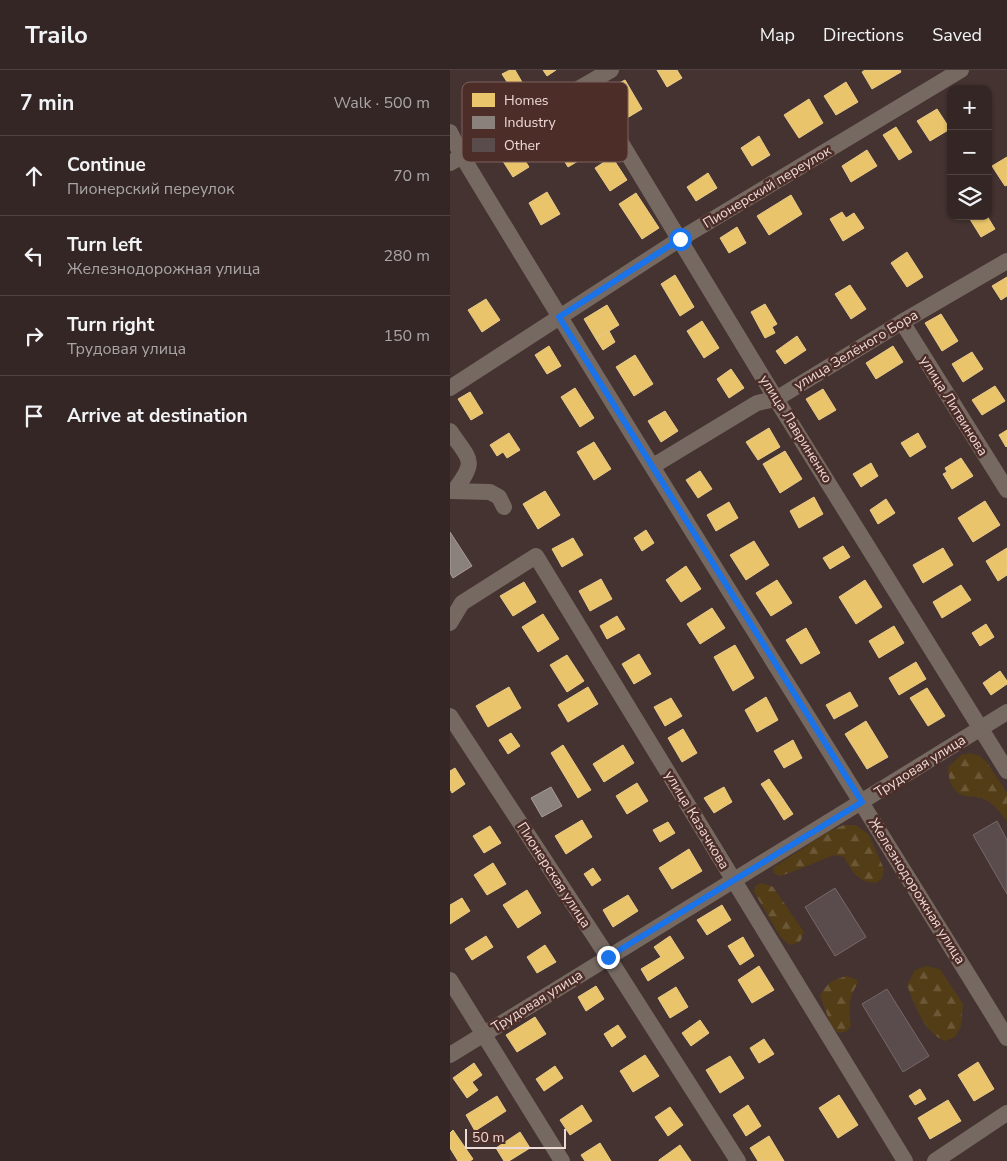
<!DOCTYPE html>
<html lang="en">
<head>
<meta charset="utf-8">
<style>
	body { margin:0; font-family:"Nunito Sans",sans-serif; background:#3e3231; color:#f1f3f6 }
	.controls { position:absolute; right:15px; top:15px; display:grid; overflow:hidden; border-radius:10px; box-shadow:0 1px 4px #0004 }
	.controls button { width:45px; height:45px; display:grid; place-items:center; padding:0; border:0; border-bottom:1px solid #4e4341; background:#332624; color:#f1f3f6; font:25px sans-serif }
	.scale { position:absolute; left:15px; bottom:12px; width:101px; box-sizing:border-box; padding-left:5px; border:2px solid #edd9d5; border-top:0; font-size:14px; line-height:18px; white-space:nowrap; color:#edd9d5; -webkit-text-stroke:4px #4c2d28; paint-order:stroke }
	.stop { position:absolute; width:15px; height:15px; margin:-11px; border:4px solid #1a73e8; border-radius:50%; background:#fff }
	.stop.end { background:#1a73e8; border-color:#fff; box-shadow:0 1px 5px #0008 }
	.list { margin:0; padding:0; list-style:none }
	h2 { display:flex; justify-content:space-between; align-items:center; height:65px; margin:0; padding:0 20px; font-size:21px }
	h2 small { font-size:16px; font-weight:400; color:#a9a5a6 }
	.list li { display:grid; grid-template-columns:32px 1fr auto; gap:15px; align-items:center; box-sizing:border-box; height:80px; padding:0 20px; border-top:1px solid #4e4341 }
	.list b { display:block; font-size:19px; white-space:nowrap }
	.list p { margin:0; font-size:16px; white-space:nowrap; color:#a9a5a6 }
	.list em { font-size:16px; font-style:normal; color:#a9a5a6 }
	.icon { flex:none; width:28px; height:28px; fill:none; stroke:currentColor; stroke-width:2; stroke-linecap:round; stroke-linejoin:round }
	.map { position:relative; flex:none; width:557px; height:1091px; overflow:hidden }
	header { display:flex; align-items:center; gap:30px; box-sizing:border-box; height:70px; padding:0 25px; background:#332624; border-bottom:1px solid #4e4341 }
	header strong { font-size:24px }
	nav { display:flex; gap:28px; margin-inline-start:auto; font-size:18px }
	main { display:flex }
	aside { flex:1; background:#332624 }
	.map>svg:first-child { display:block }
	.forest { fill:url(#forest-firs) }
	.homes { fill:#e9c46a; stroke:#eaca8a }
	.industry { fill:#8a817c; stroke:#a89b97 }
	.building { fill:#5a4b4c; stroke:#776869 }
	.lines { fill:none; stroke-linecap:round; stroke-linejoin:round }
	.minor { stroke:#756961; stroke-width:16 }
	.route { stroke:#1a73e8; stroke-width:6 }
	.labels { text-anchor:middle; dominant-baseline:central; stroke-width:5; stroke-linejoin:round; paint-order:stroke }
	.street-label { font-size:14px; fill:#edd9d5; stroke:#4c2d28 }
	.key { fill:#4c2d28; stroke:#7c615c; stroke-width:1 }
	.key-label { font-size:14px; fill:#edd9d5 }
</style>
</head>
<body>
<header>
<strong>Trailo</strong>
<nav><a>Map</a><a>Directions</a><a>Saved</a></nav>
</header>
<main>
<aside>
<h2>7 min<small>Walk · 500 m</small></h2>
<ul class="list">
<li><svg class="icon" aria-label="ahead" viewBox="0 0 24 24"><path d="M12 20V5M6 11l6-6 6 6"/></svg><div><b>Continue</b><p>Пионерский переулок</p></div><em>70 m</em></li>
<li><svg class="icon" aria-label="left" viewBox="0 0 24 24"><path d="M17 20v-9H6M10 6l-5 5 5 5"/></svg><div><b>Turn left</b><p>Железнодорожная улица</p></div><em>280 m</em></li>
<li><svg class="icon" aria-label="right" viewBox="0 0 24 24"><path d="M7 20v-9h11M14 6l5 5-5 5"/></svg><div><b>Turn right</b><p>Трудовая улица</p></div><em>150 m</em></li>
<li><svg class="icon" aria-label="arrive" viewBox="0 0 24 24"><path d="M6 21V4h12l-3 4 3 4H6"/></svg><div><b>Arrive at destination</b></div></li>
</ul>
</aside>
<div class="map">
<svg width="557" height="1091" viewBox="0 0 557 1091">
	<defs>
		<pattern id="forest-firs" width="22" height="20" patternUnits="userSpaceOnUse" patternTransform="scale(1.25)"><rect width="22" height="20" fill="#533d16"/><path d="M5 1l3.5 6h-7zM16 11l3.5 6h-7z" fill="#6c5837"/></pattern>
	</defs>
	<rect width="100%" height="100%" fill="#443330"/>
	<g class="forest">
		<path d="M520,683L530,686L538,694L557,723V751C550,742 544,734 534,729C528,726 521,727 515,726C502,723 498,708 498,697L511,685Z"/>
		<path d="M394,755H406L419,765L434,799L432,808L426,813C407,812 403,802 394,787L384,785L342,802L330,806L323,803V798L379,761Z"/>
		<path d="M312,813L323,817L352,859L354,862L350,872L339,875L330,866L304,822L305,816Z"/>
		<path d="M476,896L490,899L513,934L511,956L505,967L495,971C473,962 465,935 457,915L465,900Z"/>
		<path d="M397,906L407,910L408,913C399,926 398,939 401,955L397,961L388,963L381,955L370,926C378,912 382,910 397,906Z"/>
	</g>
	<g class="homes">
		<path d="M60,0H65L76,19L55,31L49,21L59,15L52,4Z"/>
		<path d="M93,0H106L97,6Z"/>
		<path d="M207,0H227L232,8L217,17Z"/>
		<path d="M415,0H450L451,2L422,19L412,2Z"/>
		<path d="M175,10L192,39L177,48L160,18Z"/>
		<path d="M396,12L408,32L386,45L374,26Z"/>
		<path d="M359,29L373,53L349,68L334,45Z"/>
		<path d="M487,39L500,59L480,71L467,51Z"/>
		<path d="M105,56L122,83L150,66L155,75L118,97L97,62Z"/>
		<path d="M446,57L462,82L449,90L433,65Z"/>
		<path d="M309,66L320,85L302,96L291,78Z"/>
		<path d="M65,75L79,97L63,107L49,85Z"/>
		<path d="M417,80L427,96L401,112L392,96Z"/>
		<path d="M162,87L177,110L160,121L145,98Z"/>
		<path d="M557,87V115L555,116L542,96Z"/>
		<path d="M258,103L267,118L246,131L237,117Z"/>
		<path d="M97,122L110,144L91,155L79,133Z"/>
		<path d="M186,123L209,158L192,169L169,134Z"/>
		<path d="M341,125L352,144L319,165L307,146Z"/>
		<path d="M392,142L396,148L404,143L414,158L393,171L380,149Z"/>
		<path d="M518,146H537L545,159L531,167Z"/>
		<path d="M287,157L296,173L279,183L270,168Z"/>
		<path d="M457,182L473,207L457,217L441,193Z"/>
		<path d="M225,205L244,237L230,246L211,214Z"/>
		<path d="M557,207V226L551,230L542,216Z"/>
		<path d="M400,215L416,239L401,249L385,224Z"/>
		<path d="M36,229L50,250L32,262L18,240Z"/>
		<path d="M315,234L327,254L322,257L325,263L315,268L301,242Z"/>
		<path d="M157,235L169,255L146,269L134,249Z"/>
		<path d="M491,244L508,271L492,281L475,253Z"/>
		<path d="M252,251L269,278L254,288L237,261Z"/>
		<path d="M159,261L165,272L153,280L146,269Z"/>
		<path d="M347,266L356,280L335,294L326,281Z"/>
		<path d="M99,276L111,296L97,304L85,285Z"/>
		<path d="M443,276L453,292L426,309L416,293Z"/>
		<path d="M522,282L533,299L513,312L502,294Z"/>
		<path d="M185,285L203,314L184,326L166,297Z"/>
		<path d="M281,299L294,318L279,328L267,309Z"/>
		<path d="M545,316L555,331L532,345L522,330Z"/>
		<path d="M125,318L144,348L130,357L111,327Z"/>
		<path d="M373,319L386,340L369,350L356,329Z"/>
		<path d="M20,322L33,343L21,350L8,329Z"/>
		<path d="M215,341L228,361L211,372L198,351Z"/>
		<path d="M319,358L330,377L308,390L296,372Z"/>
		<path d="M557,360V376L556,377L549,365Z"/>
		<path d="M59,363L70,380L57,388L53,382L47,386L40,375Z"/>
		<path d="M468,363L476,377L460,387L451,373Z"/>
		<path d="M144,372L161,399L144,410L127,382Z"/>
		<path d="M335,381L352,409L330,423L313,394Z"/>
		<path d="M511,388L523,406L502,419L493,404L497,402L495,398Z"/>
		<path d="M421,393L428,406L411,417L403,404Z"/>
		<path d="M250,401L262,419L248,428L236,410Z"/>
		<path d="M95,421L110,445L88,459L73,434Z"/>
		<path d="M364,427L373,444L349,458L340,441Z"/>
		<path d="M436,429L445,443L428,454L420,440Z"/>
		<path d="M535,431L550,455L523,472L508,448Z"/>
		<path d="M279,432L288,448L266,461L257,445Z"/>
		<path d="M196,460L204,473L192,481L184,468Z"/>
		<path d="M123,468L133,485L112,497L102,479Z"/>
		<path d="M304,471L319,495L296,510L280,485Z"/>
		<path d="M393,476L400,487L380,499L373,488Z"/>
		<path d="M493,478L503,495L473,513L463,495Z"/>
		<path d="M557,478V505L548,511L536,491Z"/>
		<path d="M236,496L251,519L231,532L216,510Z"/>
		<path d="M151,509L162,529L140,541L129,521Z"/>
		<path d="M327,510L342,533L321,546L306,523Z"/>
		<path d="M415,510L432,537L406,554L389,527Z"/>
		<path d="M74,512L86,532L63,546L50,526Z"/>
		<path d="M511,515L521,530L492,548L483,532Z"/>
		<path d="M262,538L275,558L250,574L237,554Z"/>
		<path d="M93,544L109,569L88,582L72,557Z"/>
		<path d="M167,546L175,559L157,569L150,556Z"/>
		<path d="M536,554L544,567L530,576L522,563Z"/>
		<path d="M444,556L454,573L429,588L419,571Z"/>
		<path d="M356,558L370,583L351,594L336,570Z"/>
		<path d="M285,575L304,608L283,621L264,587Z"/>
		<path d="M189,584L201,604L184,614L172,594Z"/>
		<path d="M117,585L134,611L117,622L100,595Z"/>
		<path d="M466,592L476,609L449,625L439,608Z"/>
		<path d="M550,601L557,611V614L541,625L533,613Z"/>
		<path d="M59,617L71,638L38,657L26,636Z"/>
		<path d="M138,617L148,634L118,652L108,635Z"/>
		<path d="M477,618L495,646L478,656L460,628Z"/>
		<path d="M400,622L408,636L384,649L376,635Z"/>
		<path d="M316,627L328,650L307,662L295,640Z"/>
		<path d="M221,628L232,646L215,656L204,637Z"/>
		<path d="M416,651L438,687L417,699L395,664Z"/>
		<path d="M233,659L247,683L232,692L218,668Z"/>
		<path d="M61,663L70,676L58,684L49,670Z"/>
		<path d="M343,670L352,688L334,698L324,681Z"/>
		<path d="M113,675L141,720L128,728L101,683Z"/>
		<path d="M173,675L184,693L154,712L143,694Z"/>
		<path d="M5,698L15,714L2,723L0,719V701Z"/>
		<path d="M319,709L333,729L324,734L311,714Z"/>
		<path d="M187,713L198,731L177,744L166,726Z"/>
		<path d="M274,717L282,732L264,743L254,728Z"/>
		<path d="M333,729L343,744L334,750L324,734Z"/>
		<path d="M132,750L142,767L116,784L105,766Z"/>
		<path d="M218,752L225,763L210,772L203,760Z"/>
		<path d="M40,756L51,773L34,783L23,766Z"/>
		<path d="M239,779L252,801L222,819L209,798Z"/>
		<path d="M43,793L56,814L37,825L24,805Z"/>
		<path d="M143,798L151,810L142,816L134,804Z"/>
		<path d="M77,820L91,843L68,858L53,835Z"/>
		<path d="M178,825L188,841L163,857L153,840Z"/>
		<path d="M12,828L20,841L0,854V835Z"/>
		<path d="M272,835L281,850L257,865L247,850Z"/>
		<path d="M36,866L43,877L22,890L15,879Z"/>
		<path d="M220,866L234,888L198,911L191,899L211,887L204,877Z"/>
		<path d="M293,867L304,886L290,895L278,876Z"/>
		<path d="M95,875L106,892L87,903L77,887Z"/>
		<path d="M309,896L324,920L302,933L288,910Z"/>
		<path d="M146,916L154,929L136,941L128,927Z"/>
		<path d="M226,917L238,937L220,948L208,928Z"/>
		<path d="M85,947L96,964L67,982L56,965Z"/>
		<path d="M250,950L259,963L241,976L232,963Z"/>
		<path d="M168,955L176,967L162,977L154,964Z"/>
		<path d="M314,969L324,984L309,993L300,978Z"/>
		<path d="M195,985L209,1006L183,1022L170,1001Z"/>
		<path d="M280,986L294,1008L270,1023L256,1000Z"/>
		<path d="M528,992L544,1019L524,1031L508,1005Z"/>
		<path d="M24,993L32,1005L22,1012L28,1020L17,1028L3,1008Z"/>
		<path d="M105,996L113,1008L94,1021L86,1009Z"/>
		<path d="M470,1019L476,1029L465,1035L459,1026Z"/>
		<path d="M389,1025L408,1055L388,1068L369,1038Z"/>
		<path d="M47,1026L56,1041L25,1061L16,1045Z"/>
		<path d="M498,1030L511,1051L480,1069L468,1048Z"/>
		<path d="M132,1035L142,1051L120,1065L110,1050Z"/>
		<path d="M298,1035L311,1056L296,1066L283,1045Z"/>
		<path d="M220,1037L233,1055L218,1066L205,1047Z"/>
		<path d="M3,1060L23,1089L20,1091H8L0,1078V1063Z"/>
		<path d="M70,1062L80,1078L59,1091H54L46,1078Z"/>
		<path d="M319,1066L334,1091H308L300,1078Z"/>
		<path d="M150,1073L161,1091H135L131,1085Z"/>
		<path d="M230,1075L241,1091H209V1090Z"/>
	</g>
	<g class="industry">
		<path d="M0,462L22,496L3,508L0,503Z"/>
		<path d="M101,717L112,736L92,747L81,728Z"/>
	</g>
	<g class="building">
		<path d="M547,751L557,770V824L523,765Z"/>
		<path d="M385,818L416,867L385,886L355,837Z"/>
		<path d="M437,919L479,986L453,1002L412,934Z"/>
	</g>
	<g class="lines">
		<g class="minor">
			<path d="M136,15L326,329L557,701"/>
			<path d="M0,62L12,86C190,382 376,673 557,968"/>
			<path d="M0,93L161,0"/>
			<path d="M452,252L557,420"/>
			<path d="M0,318L230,169L511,0"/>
			<path d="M0,361C20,391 28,389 4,421"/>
			<path d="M203,396L307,333L326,329L452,252L557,191"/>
			<path d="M0,421L40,422L49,427L54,437"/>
			<path d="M0,553L12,533L86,486L455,1091"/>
			<path d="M0,646L158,887L288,1091"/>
			<path d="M0,910L112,1091"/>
			<path d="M0,985L557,642"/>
			<path d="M485,1091L557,1043"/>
		</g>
	</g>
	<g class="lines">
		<path class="route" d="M158,887L412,732L109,247L230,169"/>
	</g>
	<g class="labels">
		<g class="street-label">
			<text transform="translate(317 117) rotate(-31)">Пионерский переулок</text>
			<text transform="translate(406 280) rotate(-31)">улица Зелёного Бора</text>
			<text transform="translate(504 336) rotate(58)">улица Литвинова</text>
			<text transform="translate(346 359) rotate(58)">улица Лавриненко</text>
			<text transform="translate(470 696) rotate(-32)">Трудовая улица</text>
			<text transform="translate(247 750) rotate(59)">улица Казачкова</text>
			<text transform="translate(104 805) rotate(57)">Пионерская улица</text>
			<text transform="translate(467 821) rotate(58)">Железнодорожная улица</text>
			<text transform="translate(87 931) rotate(-32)">Трудовая улица</text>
		</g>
	</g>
	<rect x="12" y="12" width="166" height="80" rx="8" class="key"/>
	<rect x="22" y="23" width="23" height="14" fill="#e9c46a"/>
	<rect x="22" y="46" width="23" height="13" fill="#8a817c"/>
	<rect x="22" y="68" width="23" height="14" fill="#5a4b4c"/>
	<g class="key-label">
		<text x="54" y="35">Homes</text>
		<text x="54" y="57">Industry</text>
		<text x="54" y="80">Other</text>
	</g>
</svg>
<div class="controls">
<button>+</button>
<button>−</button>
<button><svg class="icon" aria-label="layers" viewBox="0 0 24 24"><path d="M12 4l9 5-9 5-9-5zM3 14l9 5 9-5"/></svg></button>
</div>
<div class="scale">50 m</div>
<div class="stop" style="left:230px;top:169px"></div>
<div class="stop end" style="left:158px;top:887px"></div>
</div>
</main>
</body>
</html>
